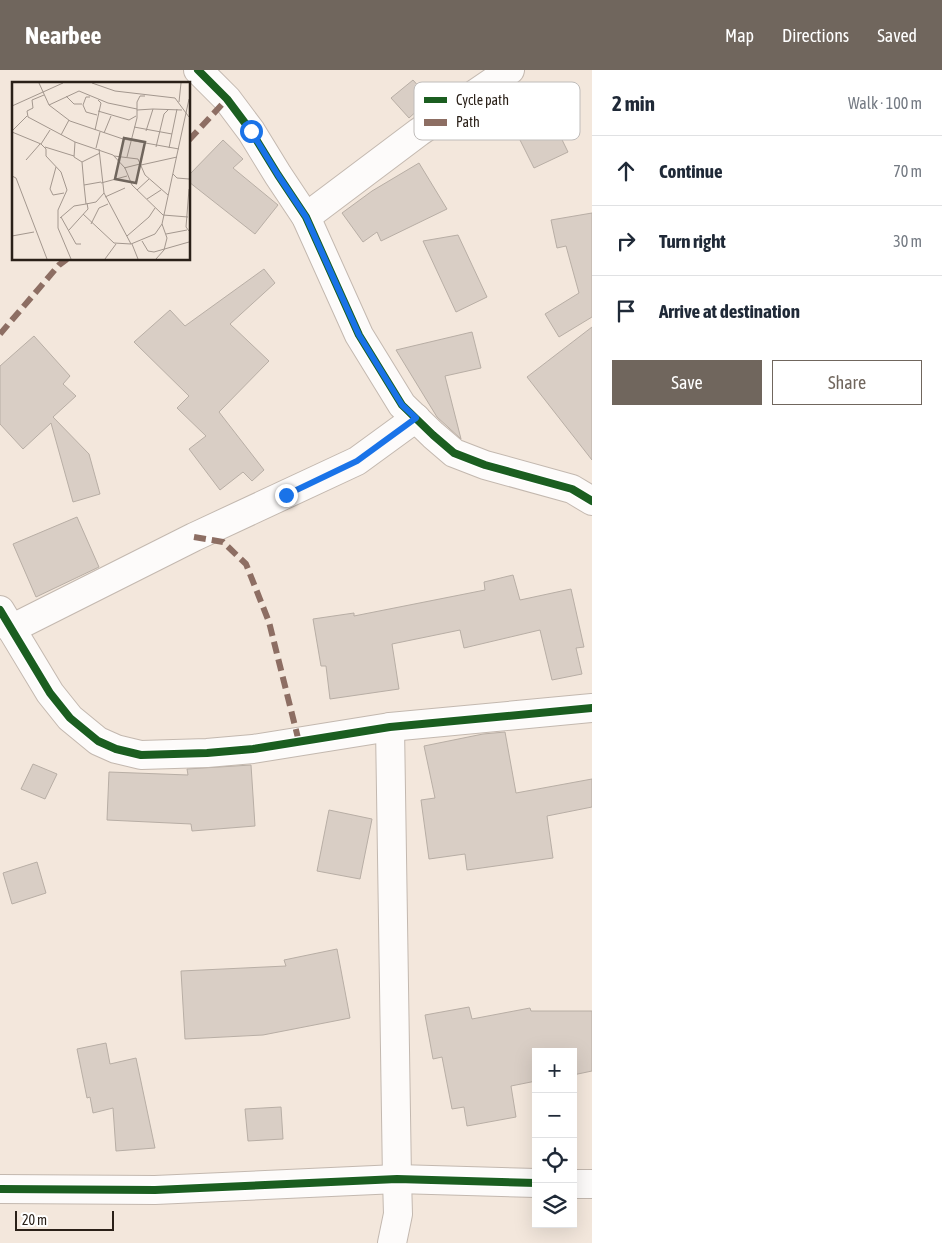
<!DOCTYPE html>
<html lang="en">
<head>
<meta charset="utf-8">
<style>
	body { margin:0; font-family:"Asap Condensed",sans-serif; background:#f6f6f7; color:#1f2937 }
	.controls { position:absolute; right:15px; bottom:15px; display:grid; overflow:hidden; border-radius:0px; box-shadow:0 5px 20px #0002 }
	.controls button { width:45px; height:45px; display:grid; place-items:center; padding:0; border:0; border-bottom:1px solid #e0e1e3; background:#fff; color:#1f2937; font:25px sans-serif }
	.scale { position:absolute; left:15px; bottom:12px; width:99px; box-sizing:border-box; padding-left:5px; border:2px solid #2a2018; border-top:0; font-size:14px; line-height:18px; white-space:nowrap; color:#2a2018; -webkit-text-stroke:4px #fff; paint-order:stroke }
	.stop { position:absolute; width:15px; height:15px; margin:-11px; border:4px solid #1a73e8; border-radius:50%; background:#fff }
	.stop.end { background:#1a73e8; border-color:#fff; box-shadow:0 1px 5px #0008 }
	.list { margin:0; padding:0; list-style:none }
	h2 { display:flex; justify-content:space-between; align-items:center; height:65px; margin:0; padding:0 20px; font-size:21px }
	h2 small { font-size:16px; font-weight:400; color:#747a83 }
	.list li { display:grid; grid-template-columns:32px 1fr auto; gap:15px; align-items:center; box-sizing:border-box; height:70px; padding:0 20px; border-top:1px solid #e0e1e3 }
	.list b { display:block; font-size:19px; white-space:nowrap }
	.list em { font-size:16px; font-style:normal; color:#747a83 }
	.actions { display:flex; gap:10px; padding:15px 20px }
	.actions a { flex:1; padding:11px 0; border:1px solid #70665d; border-radius:0px; text-align:center; font-size:18px; color:#70665d }
	.actions .main { background:#70665d; color:#fff }
	.icon { flex:none; width:28px; height:28px; fill:none; stroke:currentColor; stroke-width:2; stroke-linecap:round; stroke-linejoin:round }
	.map { position:relative; flex:none; width:592px; height:1173px; overflow:hidden }
	header { display:flex; align-items:center; gap:30px; box-sizing:border-box; height:70px; padding:0 25px; background:#70665d; color:#fff }
	header strong { font-size:24px }
	nav { display:flex; gap:28px; margin-inline-start:auto; font-size:18px }
	main { display:flex }
	aside { flex:1; background:#fff }
	.map>svg:first-child { display:block }
	.building { fill:#d9cec5; stroke:#b8aea5 }
	.lines { fill:none; stroke-linecap:round; stroke-linejoin:round }
	.minor-casing { stroke:#c3b8af; stroke-width:30 }
	.minor { stroke:#fdfbfa; stroke-width:28 }
	.quiet { stroke:#8d6e63; stroke-width:6; stroke-dasharray:12 6; stroke-linecap:butt }
	.cycleway-casing { stroke:#fff; stroke-width:11 }
	.cycleway { stroke:#1b5e20; stroke-width:8 }
	.route { stroke:#1a73e8; stroke-width:6 }
	.inset-road { fill:none; stroke:#a3978e; stroke-width:1 }
	.view { fill:#70665d; fill-opacity:0.15; stroke:#70665d; stroke-width:2.5 }
	.inset-edge { fill:none; stroke:#2a2018; stroke-width:2.5 }
	.key { fill:#fff; stroke:#bfbcba; stroke-width:1 }
	.key-label { font-size:14px; fill:#2a2018 }
</style>
</head>
<body>
<header>
<strong>Nearbee</strong>
<nav><a>Map</a><a>Directions</a><a>Saved</a></nav>
</header>
<main>
<div class="map">
<svg width="592" height="1173" viewBox="0 0 592 1173">
	<rect width="100%" height="100%" fill="#f3e7dc"/>
	<g class="building">
		<path d="M413,10L430,29L409,48L391,28Z"/>
		<path d="M545,35L568,82L534,98L511,52Z"/>
		<path d="M223,70L243,89L233,98L278,135L255,164L189,112V105Z"/>
		<path d="M419,93L447,139L381,171L377,162L363,172L342,143L372,121Z"/>
		<path d="M592,143V247L559,267L545,244L579,223L566,176L557,178L551,150Z"/>
		<path d="M458,165L487,227L456,242L423,171Z"/>
		<path d="M264,199L275,213L230,254L269,291L219,342L264,400L252,411L243,402L220,420L189,379L206,366L177,338L189,326L134,272L170,240L185,256Z"/>
		<path d="M592,257V390L527,307Z"/>
		<path d="M472,262L481,298L445,306L461,369L437,347L396,280Z"/>
		<path d="M34,266L70,306L63,314L76,326L53,347L89,384L100,424L73,432L51,353L23,379L0,354V296Z"/>
		<path d="M77,447L99,497L36,527L13,474Z"/>
		<path d="M513,505L520,530L571,519L584,577L576,578L582,604L552,610L540,560L464,578L460,560L392,574L399,619L330,629L326,596H321L313,549L354,543V546L485,520L484,512Z"/>
		<path d="M505,662L516,723L592,709V737L547,746L553,788L467,800L465,784L429,789L421,730L435,728L424,676L483,664Z"/>
		<path d="M33,694L57,704L45,729L21,719Z"/>
		<path d="M251,695L255,756L192,761L191,754L107,750L109,702L188,705L187,699Z"/>
		<path d="M329,740L372,749L360,809L317,801Z"/>
		<path d="M37,792L46,823L12,834L3,803Z"/>
		<path d="M337,879L350,948L263,965L185,969L181,901L286,896L284,890Z"/>
		<path d="M469,937L472,949L530,938L531,941H592V1001L573,1005V982H536V1011L511,1016L516,1047L467,1056L464,1037L452,1039L442,987L433,989L425,945Z"/>
		<path d="M106,973L110,994L136,988L155,1078L116,1081L113,1038L93,1043L90,1027L87,1028L77,979Z"/>
		<path d="M281,1037L283,1069L248,1071L245,1039Z"/>
	</g>
	<g class="lines">
		<g class="minor-casing">
			<g id="minor">
				<path d="M198,0L227,29L251,61L278,105L306,147L359,265L402,335L433,365L454,383L485,395L572,419L592,431"/>
				<path d="M306,147L419,62L510,0"/>
				<path d="M0,540L50,623L70,648L98,671L116,679L141,685L207,683L253,679L390,657L592,638"/>
				<path d="M11,559L194,467L357,391L416,348"/>
				<path d="M390,657L397,1109L398,1144L392,1173"/>
				<path d="M573,1114H592"/>
				<path d="M0,1119L155,1120L397,1109L536,1113"/>
			</g>
		</g>
		<use href="#minor" class="minor"/>
		<g class="quiet">
			<path d="M189,70L227,29"/>
			<path d="M0,264L59,195L67,189"/>
			<path d="M194,467L223,472L246,494L269,552L299,672"/>
		</g>
		<g class="cycleway-casing">
			<g id="cycleway">
				<path d="M198,0L227,29L251,61L278,105L306,147L359,265L402,335L433,365L454,383L485,395L572,419L592,431"/>
				<path d="M0,540L50,623L70,648L98,671L116,679L141,685L207,683L253,679L390,657L592,638"/>
				<path d="M0,1119L155,1120L397,1109L536,1113"/>
			</g>
		</g>
		<use href="#cycleway" class="cycleway"/>
	</g>
	<g class="lines">
		<path class="route" d="M251,61L278,105L306,147L359,265L402,335L416,348L357,391L286,425"/>
	</g>
	<g transform="translate(12 12)">
		<rect width="178" height="178" fill="#f3e7dc"/>
		<path class="inset-road" d="M27,1L37,23L58,39L111,57L167,67M80,1L103,9L163,16L177,35M32,13L20,18L21,26L15,29L16,35L63,60L101,73L113,86L120,103L151,133M54,14L62,22H70M78,15H74L71,23L74,30L85,33M167,20L169,1M37,23L67,9L96,21L125,27M0,24L51,1M125,28L141,27M86,29L117,38L124,34M122,45L160,52M83,48L89,21L86,18M0,49L15,34M134,49L141,27L170,28M0,50L29,62L34,67V74L49,90L55,108L46,128V146L59,177M92,51L99,34M49,53L57,38M63,60L62,75L70,80M29,62L38,48M33,65L62,74M144,65L152,32L157,27M84,66L88,50M157,66L165,27M87,67L92,111L119,162L143,152L150,142L177,17M102,74L126,77L133,93L156,113M115,75L125,36V20L128,14H133M14,78L28,62M129,83L165,75M44,85L38,107L41,113L52,111M112,86L128,82M161,92L165,96L177,97M0,94L4,96L35,177M89,100L72,103L74,122L84,120L92,111M89,101L115,94M72,103L70,80L88,71M177,107L174,145L177,149M125,108L137,97M93,115L113,106M135,117L149,108M71,132L102,161L119,162M151,133L176,135M49,135L64,162H69M48,136L62,124L74,122M79,142L87,126L96,122M57,148L76,127L75,121M154,152L175,148M0,154L22,150M115,154L137,135L143,126M130,159L136,169L142,170L177,160M120,162L126,177M93,177L104,162M144,177L152,168L155,156L150,142"/>
		<path class="view" d="M112,56L133,60L124,101L103,97Z"/>
		<rect width="178" height="178" class="inset-edge"/>
	</g>
	<rect x="414" y="12" width="166" height="58" rx="8" class="key"/>
	<rect x="424" y="27" width="23" height="6" fill="#1b5e20"/>
	<rect x="424" y="49" width="23" height="7" fill="#8d6e63"/>
	<g class="key-label">
		<text x="456" y="35">Cycle path</text>
		<text x="456" y="57">Path</text>
	</g>
</svg>
<div class="controls">
<button>+</button>
<button>−</button>
<button><svg class="icon" aria-label="locate" viewBox="0 0 24 24"><circle cx="12" cy="12" r="6"/><path d="M12 2v4M12 18v4M2 12h4M18 12h4"/></svg></button>
<button><svg class="icon" aria-label="layers" viewBox="0 0 24 24"><path d="M12 4l9 5-9 5-9-5zM3 14l9 5 9-5"/></svg></button>
</div>
<div class="scale">20 m</div>
<div class="stop" style="left:251px;top:61px"></div>
<div class="stop end" style="left:286px;top:425px"></div>
</div>
<aside>
<h2>2 min<small>Walk · 100 m</small></h2>
<ul class="list">
<li><svg class="icon" aria-label="ahead" viewBox="0 0 24 24"><path d="M12 20V5M6 11l6-6 6 6"/></svg><div><b>Continue</b></div><em>70 m</em></li>
<li><svg class="icon" aria-label="right" viewBox="0 0 24 24"><path d="M7 20v-9h11M14 6l5 5-5 5"/></svg><div><b>Turn right</b></div><em>30 m</em></li>
<li><svg class="icon" aria-label="arrive" viewBox="0 0 24 24"><path d="M6 21V4h12l-3 4 3 4H6"/></svg><div><b>Arrive at destination</b></div></li>
</ul>
<div class="actions"><a class="main">Save</a><a>Share</a></div>
</aside>
</main>
</body>
</html>
